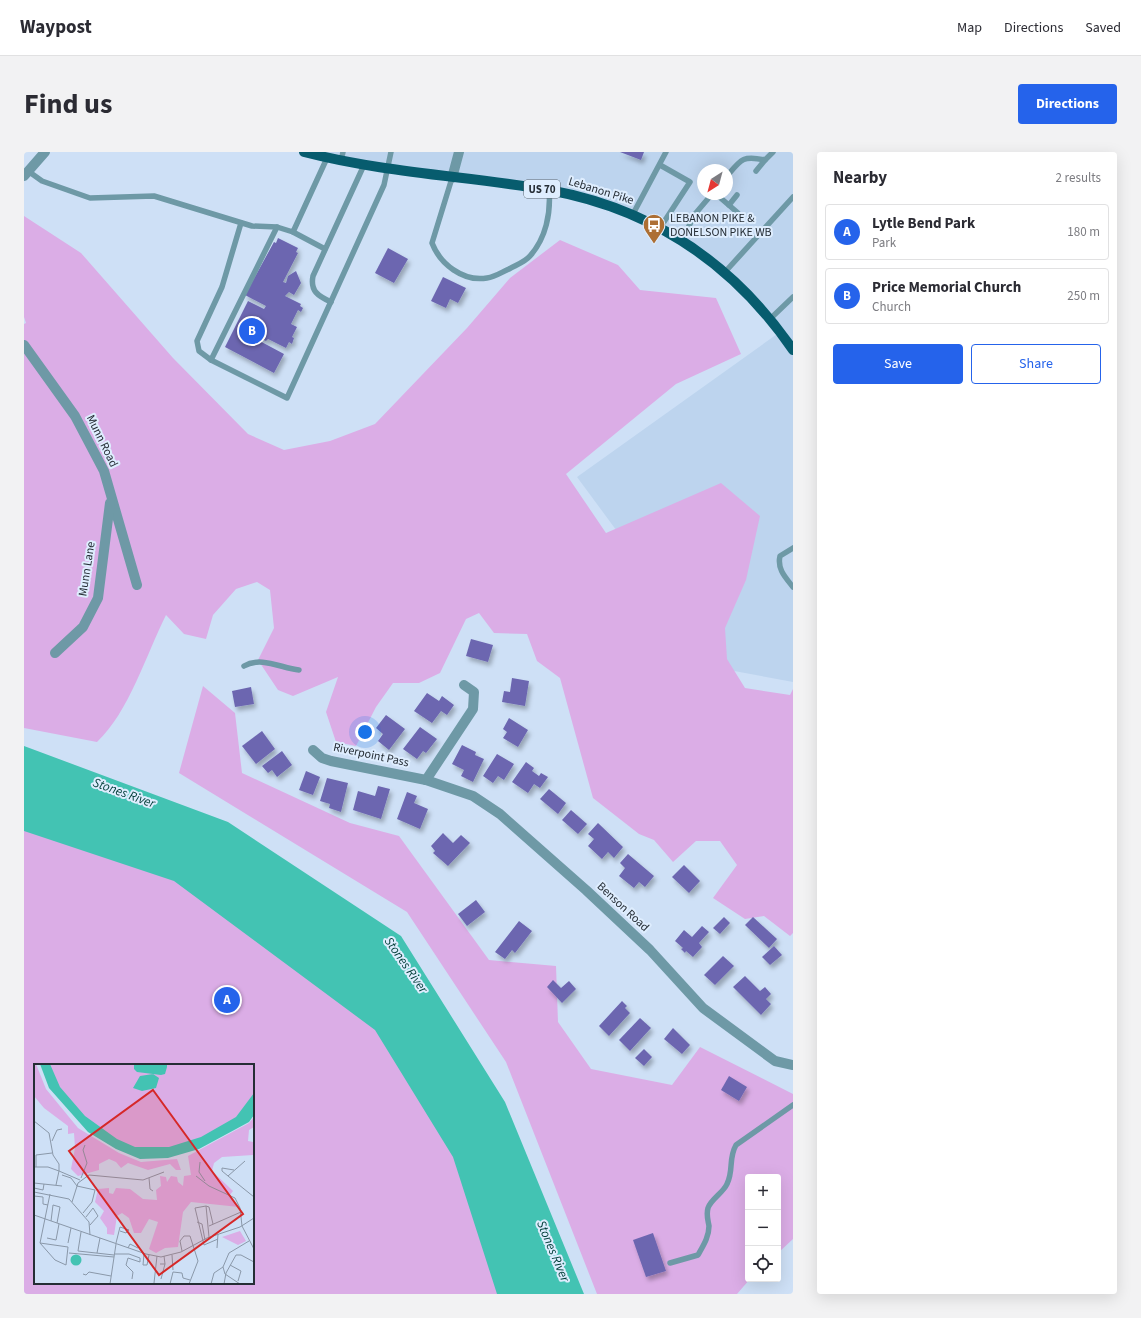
<!DOCTYPE html>
<html lang="en">
<head>
<meta charset="utf-8">
<style>
	body { margin:0; font-family:"Source Sans 3",sans-serif; background:#f2f2f3; color:#2b2b33 }
	.controls { position:absolute; right:12px; bottom:12px; display:grid; overflow:hidden; border-radius:4px; box-shadow:0 4px 16px #0002 }
	.controls button { width:36px; height:36px; display:grid; place-items:center; padding:0; border:0; border-bottom:1px solid #e1e1e2; background:#fff; color:#2b2b33; font:20px sans-serif }
	.compass { position:absolute; left:673px; top:12px; width:36px; height:36px; border-radius:50%; background:#fff; box-shadow:0 4px 16px #0002; rotate:216deg }
	.you { position:absolute; left:341px; top:580px; width:14px; height:14px; margin:-10px; border:3px solid #fff; border-radius:50%; background:#1a73e8; box-shadow:0 0 0 6px #1a73e833 }
	.badge { display:grid; place-items:center; width:26px; height:26px; border-radius:50%; background:#2563eb; color:#fff; font-size:13px; font-weight:700 }
	.pin { position:absolute; translate:-50% -50%; border:2px solid #fff; box-shadow:0 1px 4px #0006 }
	.list { margin:0; padding:0; list-style:none }
	h2 { display:flex; justify-content:space-between; align-items:center; height:52px; margin:0; padding:0 16px; font-size:17px }
	h2 small { font-size:13px; font-weight:400; color:#7c7c81 }
	.list li { display:grid; grid-template-columns:26px 1fr auto; gap:12px; align-items:center; box-sizing:border-box; height:56px; margin:0 8px 8px; padding:0 8px; border:1px solid #e1e1e2; border-radius:4px }
	.list b { display:block; font-size:15px; white-space:nowrap }
	.list p { margin:0; font-size:13px; white-space:nowrap; color:#7c7c81 }
	.list em { font-size:13px; font-style:normal; color:#7c7c81 }
	.actions { display:flex; gap:8px; padding:12px 16px }
	.actions a { flex:1; padding:9px 0; border:1px solid #2563eb; border-radius:4px; text-align:center; font-size:14px; color:#2563eb }
	.actions .main { background:#2563eb; color:#fff }
	.icon { flex:none; width:22px; height:22px; fill:none; stroke:currentColor; stroke-width:2; stroke-linecap:round; stroke-linejoin:round }
	.map { position:relative; flex:none; width:769px; height:1142px; overflow:hidden; border-radius:4px }
	header { display:flex; align-items:center; gap:24px; box-sizing:border-box; height:56px; padding:0 20px; background:#fff; border-bottom:1px solid #e1e1e2 }
	header strong { font-size:19px }
	nav { display:flex; gap:22px; margin-inline-start:auto; font-size:14px }
	.intro { display:flex; align-items:center; justify-content:space-between; box-sizing:border-box; height:96px; padding:0 24px }
	h1 { margin:0; font-size:28px }
	.button { padding:10px 18px; border-radius:4px; background:#2563eb; color:#fff; font-size:14px; font-weight:700 }
	main { display:flex; gap:24px; padding:0 24px }
	aside { flex:1; background:#fff; border-radius:4px; box-shadow:0 4px 16px #0002 }
	.map>svg:first-child { display:block }
	.built { fill:#bdd4ee; fill-rule:evenodd }
	.green { fill:#dbade6; fill-rule:evenodd }
	.water { fill:#43c3b3 }
	.building { fill:#6c66b0; fill-rule:evenodd; filter:url(#shadow) }
	.lines { fill:none; stroke-linecap:round; stroke-linejoin:round }
	.service { stroke:#6e99a6; stroke-width:5.5 }
	.minor { stroke:#6e99a6; stroke-width:10 }
	.primary { stroke:#075c6e; stroke-width:10 }
	.labels { text-anchor:middle; dominant-baseline:central; stroke-width:4; stroke-linejoin:round; paint-order:stroke }
	.shield { fill:#deedfe; stroke:#5c6771; stroke-width:1 }
	.shield-label { font-size:11px; font-weight:bold; fill:#252d35 }
	.street-label { font-size:12px; fill:#252d35; stroke:#deedfe }
	.poi-label { font-size:12px; fill:#252d35; stroke:#deedfe; text-anchor:start }
	.water-label { font-size:13px; font-style:italic; fill:#013d37; stroke:#deedfe }
	.inset-road { fill:none; stroke:#8a98a9; stroke-width:1 }
	.view { fill:#d62828; fill-opacity:0.15; stroke:#d62828; stroke-width:2 }
	.inset-edge { fill:none; stroke:#252d35; stroke-width:2 }
</style>
</head>
<body>
<header>
<strong>Waypost</strong>
<nav><a>Map</a><a>Directions</a><a>Saved</a></nav>
</header>
<div class="intro"><h1>Find us</h1><a class="button">Directions</a></div>
<main>
<div class="map">
<svg width="769" height="1142" viewBox="0 0 769 1142">
	<defs>
		<filter id="shadow"><feDropShadow dx="2.5" dy="4" stdDeviation="2" flood-color="#0004"/></filter>
	</defs>
	<rect width="100%" height="100%" fill="#cee0f6"/>
	<path class="built" d="M280,0H769V530L694,516L553,325L756,180L676,100L575,50ZM679,18H703V42H679Z"/>
	<g class="green">
		<path d="M0,64L57,101L149,206L224,282L260,298L306,289L351,272L443,176L486,126L536,88L594,113L616,138L692,146L717,202L652,232L542,322L582,381L697,331L736,364L722,428L701,476L703,507L721,536L766,543L769,537V781L766,784L740,764L721,767L689,746L713,713L696,689H672L649,710L630,688L615,682L569,646L536,526L513,509L503,482L470,481L455,461L442,467L416,521L395,531H369L352,555L332,594L312,590L302,560L314,525L269,544L254,538L234,508L250,476L246,438L233,430L212,437L189,463L182,487L160,482L142,463C122,503 105,560 73,590L0,576V172L2,171L0,165Z"/>
		<path d="M179,534L211,561L218,621L326,671L375,684L465,808L532,814L534,870L567,917L648,933L676,895L769,942V1087L754,1101V1025H724V1127H726L713,1142H573L482,910L383,760L155,621Z"/>
		<path d="M0,604L364,784L547,1142H0ZM11,913H229V1131H11Z"/>
	</g>
	<path class="water" d="M0,594L204,670L377,784L481,950L560,1142H473L429,1005L351,878L150,729L0,679Z"/>
	<g class="building">
		<path d="M596,0H620L617,8Z"/>
		<path d="M254,86L274,96L272,100L274,101L259,130L262,131L264,124L272,119L277,131L270,143L265,140L261,144L277,152L276,154L279,156L277,160L274,158L267,172L273,175L268,185L270,186L268,192L265,190L262,196L244,187L242,189L238,187L239,184L234,182L232,187L260,202L250,221L201,195L224,149L240,157L242,154L221,143L250,90L252,91ZM220,176L228,180V181L222,178L221,182L218,181Z"/>
		<path d="M364,96L384,107L370,131L351,121Z"/>
		<path d="M419,125L442,136L434,151L426,147L422,156L407,149Z"/>
		<path d="M447,487L469,493L464,510L442,504Z"/>
		<path d="M488,526L505,529L501,554L478,550L480,539L486,540Z"/>
		<path d="M227,535L230,552L211,555L208,539Z"/>
		<path d="M403,541L415,549L418,544L430,553L423,563L417,559L408,571L390,559Z"/>
		<path d="M362,563L381,577L365,598L354,589L359,582L352,576Z"/>
		<path d="M485,566L504,578L494,595L479,586L483,580L479,577Z"/>
		<path d="M396,575L413,587L402,601L399,599L393,607L379,597Z"/>
		<path d="M238,579L251,597L232,612L218,594Z"/>
		<path d="M438,593L452,600L451,603L460,607L449,630L437,624L440,618L428,612Z"/>
		<path d="M258,599L268,613L253,625L248,618L244,621L238,614Z"/>
		<path d="M473,602L490,612L480,628L474,624L469,631L459,624Z"/>
		<path d="M502,610L510,616L508,619L515,624L517,621L524,625L516,636L510,632L504,641L488,630Z"/>
		<path d="M282,619L296,625L289,643L275,638Z"/>
		<path d="M303,626L324,631L317,660L305,656L306,652L296,649Z"/>
		<path d="M354,634L366,637L357,667L329,658L334,639L351,644Z"/>
		<path d="M525,637L542,651L534,662L516,647Z"/>
		<path d="M383,640L393,644L390,651L404,657L396,677L373,667Z"/>
		<path d="M547,658L563,672L554,682L538,668Z"/>
		<path d="M574,671L599,695L590,706L584,700L578,707L564,694L570,687L564,682Z"/>
		<path d="M419,681L429,691L437,683L446,691L424,714L409,701L411,699L407,694Z"/>
		<path d="M604,702L630,724L621,735L615,730L610,736L595,724L601,716L596,711Z"/>
		<path d="M660,713L676,729L665,741L648,725Z"/>
		<path d="M452,748L461,760L443,774L434,762Z"/>
		<path d="M700,765L706,771L696,782L689,776Z"/>
		<path d="M729,765L753,787L745,796L721,773Z"/>
		<path d="M495,769L508,779L491,801L488,798L481,807L471,800Z"/>
		<path d="M678,774L685,780L675,791L678,795L669,805L662,799L661,801L657,797L659,796L651,789L660,778L668,785Z"/>
		<path d="M750,794L758,803L746,813L738,805Z"/>
		<path d="M699,804L710,814L691,833L680,823Z"/>
		<path d="M721,824L736,839L741,835L747,842L742,847L747,852L737,863L709,835Z"/>
		<path d="M529,828L537,836L545,829L552,837L538,851L523,835Z"/>
		<path d="M598,849L603,854L601,856L606,861L585,884L575,874Z"/>
		<path d="M616,866L627,876L606,899L595,888Z"/>
		<path d="M649,876L666,893L658,902L640,887Z"/>
		<path d="M620,897L628,905L620,914L611,906Z"/>
		<path d="M705,924L723,935L715,949L697,938Z"/>
		<path d="M629,1081L642,1119L622,1125L609,1088Z"/>
	</g>
	<g class="lines">
		<g class="service">
			<path d="M303,6L269,80L253,75L187,208L263,246L360,33L367,0"/>
			<path d="M317,9L319,0"/>
			<path d="M4,19L18,29L66,46L130,44L228,74L253,75"/>
			<path d="M732,19L741,8"/>
			<path d="M703,24C717,7 719,3 741,8L749,0"/>
			<path d="M428,26L408,91C416,112 439,130 463,126C471,125 478,120 485,117C492,113 501,110 506,104C522,86 527,61 525,38"/>
			<path d="M692,42L714,61"/>
			<path d="M705,53L713,43"/>
			<path d="M609,62L642,0"/>
			<path d="M636,76L666,30L636,13"/>
			<path d="M269,80L301,97"/>
			<path d="M658,88L671,62L688,42"/>
			<path d="M701,120L769,45"/>
			<path d="M307,150C294,144 286,139 289,124L340,13"/>
			<path d="M746,167L769,145"/>
			<path d="M187,208L175,199L173,189L198,135L217,71"/>
			<path d="M769,396L756,404C753,417 761,425 769,435"/>
			<path d="M220,514C237,504 257,516 275,518"/>
			<path d="M646,1111L674,1103C679,1094 685,1085 685,1074C684,1068 682,1063 684,1056C687,1047 699,1041 703,1032C710,1018 704,1007 712,993L769,953"/>
		</g>
		<g class="minor">
			<path d="M0,24L21,0"/>
			<path d="M428,26L435,0"/>
			<path d="M0,193L51,264L80,319L113,433"/>
			<path d="M31,501L59,475L74,446L86,351"/>
			<path d="M289,598L298,606L307,609L402,628L449,644L476,662L562,738L626,798L679,856L751,909L769,913"/>
			<path d="M402,628L449,557L450,540L440,533"/>
		</g>
		<path class="primary" d="M280,0C361,21 443,24 525,38C629,57 710,112 769,198"/>
	</g>
	<defs>
		<g id="bus-pin" transform="scale(1.15)"><path d="M0 17L-7.5 6A9.5 9.5 0 1 1 7.5 6Z" fill="#ad6f34" stroke="#deedfe"/><path d="M-5-6H5V4H4V6H2V4H-2V6H-4V4H-5ZM-3.5-4V0h7V-4ZM-3.5 1.2v1.5H-2V1.2ZM2 1.2v1.5H3.5V1.2Z" fill="#fff"/></g>
	</defs>
	<g fill-rule="evenodd">
		<use href="#bus-pin" x="630" y="73"/>
	</g>
	<g class="labels">
		<rect class="shield" x="500" y="28" width="36" height="18" rx="3"/>
		<g class="shield-label">
			<text x="518" y="37">US 70</text>
		</g>
		<g class="street-label">
			<text transform="translate(577 39) rotate(17)">Lebanon Pike</text>
			<text transform="translate(78 289) rotate(64)">Munn Road</text>
			<text transform="translate(63 417) rotate(-81)">Munn Lane</text>
			<text transform="translate(347 603) rotate(12)">Riverpoint Pass</text>
			<text transform="translate(599 755) rotate(43)">Benson Road</text>
		</g>
		<g class="poi-label">
			<text x="646" y="66">LEBANON PIKE &amp;<tspan x="646" dy="14">DONELSON PIKE WB</tspan></text>
		</g>
		<g class="water-label">
			<text transform="translate(100 641) rotate(20)">Stones River</text>
			<text transform="translate(382 813) rotate(55)">Stones River</text>
			<text transform="translate(529 1099) rotate(67)">Stones River</text>
		</g>
	</g>
	<g transform="translate(10 912)">
		<rect width="220" height="220" fill="#cee0f6"/>
		<path d="M0,0H2L12,25L44,64L85,89L107,98L143,95L147,106H142L136,100L114,106L94,99L87,104L82,98L75,95L65,100V106L44,112L37,105L41,84L40,69L34,70V62L10,44L0,32ZM9,0H220V49L186,73L107,94L56,68ZM220,53V63L215,66L214,77L219,78V91L188,93L180,99L178,107L199,127L195,132L205,143L157,138L149,148L144,183L131,184L122,189L115,185L124,158L115,155L107,169H100L95,154L88,149L83,152L80,171L73,170V164L66,154L70,147L61,138L64,125L75,124V129L79,130L82,124L96,125L109,135L123,136L122,126L127,122L126,112L132,113L133,118L137,112L143,113L144,118L149,122L150,112L157,111L154,92L215,59ZM206,167L212,177L204,181L188,173Z" fill="#dbade6"/>
		<path d="M6,0H16L26,23L51,52L83,75L101,83H135L167,73L202,53L220,29V51L215,58L165,85L134,94L106,95L82,85L54,68L15,24ZM100,0H133V3L131,10L127,11L103,8L100,5ZM119,10L125,14L122,24L108,27L99,24L106,12ZM36.5 196a5.5 5.5 0 1 1 11 0a5.5 5.5 0 1 1-11 0Z" fill="#43c3b3"/>
		<path class="inset-road" d="M0,57L15,69L19,91L25,100V107L46,116M18,77L23,66L28,65M211,97L194,112L220,133M166,98L165,108L171,117M0,103H14L25,107L22,121M2,103V91L18,89M28,111L37,114L43,122M162,112L175,122L201,134L206,144L208,162M194,112L188,107V104L200,106M47,114L53,99L49,86L51,81M115,114L116,125L119,127M0,119L28,122M43,122L61,126L58,138L49,149M0,124L9,126L10,120M0,128L35,135L55,158L56,171M0,132L9,133V140L14,141M38,138L44,119L55,111L109,116L130,108M172,142L175,143L179,160M0,151L112,190L127,193L147,188L173,174L206,163L220,154M52,153L59,144L64,152L56,161M17,157L19,141L26,143L23,159M163,158L168,160L171,176M175,162L207,148M208,162L220,185M47,168L44,187L80,191M175,173L172,142L161,144L170,181L184,175M13,174L22,176L25,160M6,179L34,183L32,201L21,196L6,179L16,130M34,179L37,164M82,179L86,163L95,166L92,169L86,167M94,184L96,180L104,184M183,184L184,170M148,187L146,177L150,172H156L164,197L155,220M35,189L80,193M63,189L66,174M81,190H95L106,194V198L94,194M110,190L109,201H113L115,191M138,191L139,206M94,194L92,201L99,208L98,215M126,200H131L130,192M196,201L207,207L204,217M189,203L191,210L206,220M49,210L52,211L55,208L77,212M127,215L131,200M120,219L123,192M76,220L82,180M136,220L139,208L148,209L149,214L156,216M177,220L180,209L189,203L195,189L215,177M190,220L192,209L202,191H207L220,198"/>
		<path class="view" d="M119,26L209,150L125,211L35,87Z"/>
		<rect width="220" height="220" class="inset-edge"/>
	</g>
</svg>
<div class="controls">
<button>+</button>
<button>−</button>
<button><svg class="icon" aria-label="locate" viewBox="0 0 24 24"><circle cx="12" cy="12" r="6"/><path d="M12 2v4M12 18v4M2 12h4M18 12h4"/></svg></button>
</div>
<svg class="compass" viewBox="-18 -18 36 36"><path d="M0-13l5 13h-10z" fill="#e53935"/><path d="M0 13l5-13h-10z" fill="#7c7c81"/></svg>
<div class="you"></div>
<div class="pin badge" style="left:203px;top:848px">A</div>
<div class="pin badge" style="left:228px;top:179px">B</div>
</div>
<aside>
<h2>Nearby<small>2 results</small></h2>
<ul class="list">
<li><span class="badge">A</span><div><b>Lytle Bend Park</b><p>Park</p></div><em>180 m</em></li>
<li><span class="badge">B</span><div><b>Price Memorial Church</b><p>Church</p></div><em>250 m</em></li>
</ul>
<div class="actions"><a class="main">Save</a><a>Share</a></div>
</aside>
</main>
</body>
</html>
